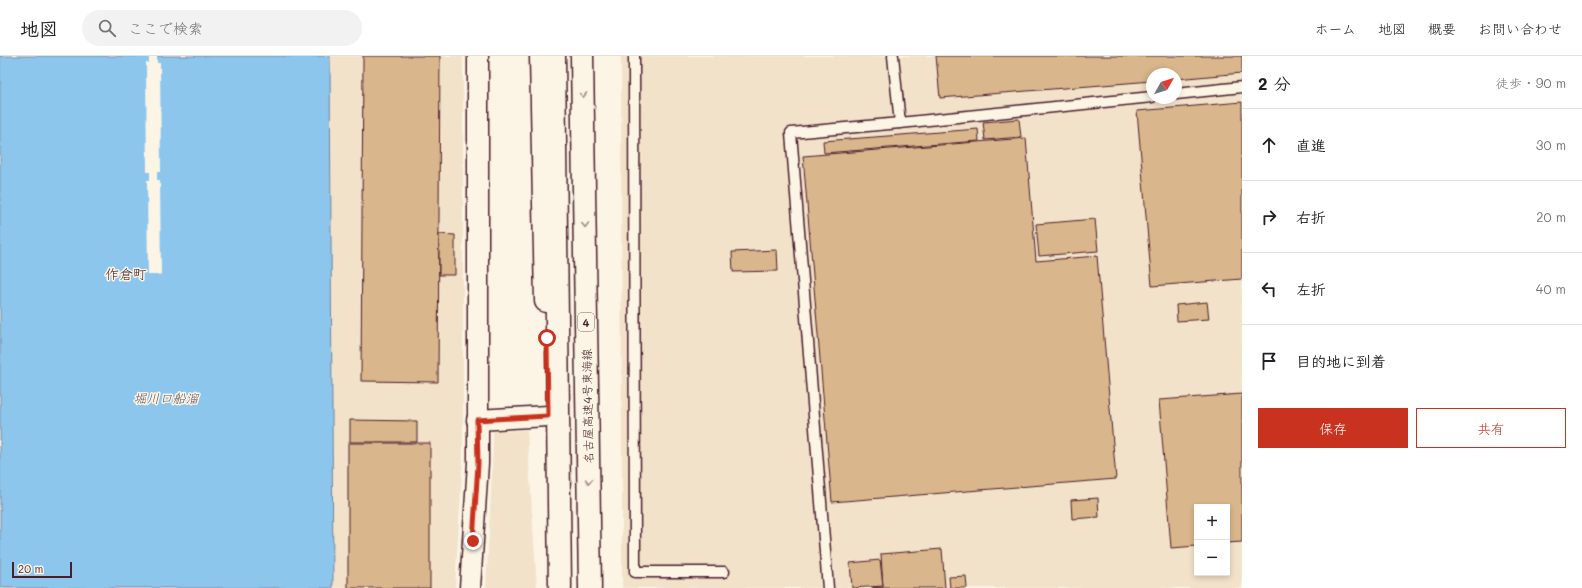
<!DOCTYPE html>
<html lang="ja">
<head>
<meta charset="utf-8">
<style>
	body { margin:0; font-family:Mali,"Klee One",sans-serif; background:#f2f2f2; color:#202124 }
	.controls { position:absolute; right:12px; bottom:12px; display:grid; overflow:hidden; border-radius:0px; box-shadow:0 2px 6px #0003 }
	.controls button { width:36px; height:36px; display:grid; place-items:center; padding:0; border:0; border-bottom:1px solid #e0e0e0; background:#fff; color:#202124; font:20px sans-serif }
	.compass { position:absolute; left:1146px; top:12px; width:36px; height:36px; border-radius:50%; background:#fff; box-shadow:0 2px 6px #0003; rotate:51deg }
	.scale { position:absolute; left:12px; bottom:10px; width:60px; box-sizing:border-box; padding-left:4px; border:2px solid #4a1f2b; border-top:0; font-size:11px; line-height:14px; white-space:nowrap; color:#4a1f2b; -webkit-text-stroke:3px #fcf5e5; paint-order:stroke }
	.stop { position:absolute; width:12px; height:12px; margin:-9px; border:3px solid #c8321e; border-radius:50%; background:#fff }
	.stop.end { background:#c8321e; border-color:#fff; box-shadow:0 1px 4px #0008 }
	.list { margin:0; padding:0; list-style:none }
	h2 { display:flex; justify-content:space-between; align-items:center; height:52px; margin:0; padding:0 16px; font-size:17px }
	h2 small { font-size:13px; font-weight:400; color:#757577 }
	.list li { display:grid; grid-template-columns:26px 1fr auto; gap:12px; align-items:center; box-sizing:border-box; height:72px; padding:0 16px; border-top:1px solid #e0e0e0 }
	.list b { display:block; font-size:15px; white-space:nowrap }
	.list em { font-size:13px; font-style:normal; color:#757577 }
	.actions { display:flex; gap:8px; padding:12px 16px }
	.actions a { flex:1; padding:9px 0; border:1px solid #c8321e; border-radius:0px; text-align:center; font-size:14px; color:#c8321e }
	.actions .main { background:#c8321e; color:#fff }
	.icon { flex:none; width:22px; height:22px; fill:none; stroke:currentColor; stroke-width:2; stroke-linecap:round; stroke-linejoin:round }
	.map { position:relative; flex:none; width:1242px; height:532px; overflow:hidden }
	header { display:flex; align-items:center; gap:24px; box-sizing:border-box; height:56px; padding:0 20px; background:#fff; border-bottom:1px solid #e0e0e0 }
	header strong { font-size:19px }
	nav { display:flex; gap:22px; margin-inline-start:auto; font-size:14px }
	.search { width:280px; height:36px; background:#f2f2f2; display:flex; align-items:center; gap:10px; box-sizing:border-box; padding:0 14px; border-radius:22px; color:#757577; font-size:15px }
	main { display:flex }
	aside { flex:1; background:#fff }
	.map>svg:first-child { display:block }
	.built { fill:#f2e2ca; fill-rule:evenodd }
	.water { fill:#8dc6ec; stroke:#72839f }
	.pier { fill:#fcf5e5 }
	.building { fill:#d9b68b; stroke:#4a1f2b }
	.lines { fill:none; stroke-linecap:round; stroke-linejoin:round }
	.lane-casing { stroke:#4a1f2b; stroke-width:13 }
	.street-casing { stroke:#4a1f2b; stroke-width:23 }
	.secondary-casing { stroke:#4a1f2b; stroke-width:25 }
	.highway-casing { stroke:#4a1f2b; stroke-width:25 }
	.lane { stroke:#fcf5e5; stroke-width:10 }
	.street { stroke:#fcf5e5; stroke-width:20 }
	.secondary { stroke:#fcf5e5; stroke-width:22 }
	.highway { stroke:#fcf5e5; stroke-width:22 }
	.oneway { stroke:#a38a88 }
	.route { stroke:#c8321e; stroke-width:5 }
	.labels { text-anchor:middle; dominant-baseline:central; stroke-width:3; stroke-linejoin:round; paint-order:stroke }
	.shield { fill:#fcf5e5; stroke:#7f5f63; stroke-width:1 }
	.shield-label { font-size:11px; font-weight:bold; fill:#4a1f2b }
	.street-label { font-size:12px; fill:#4a1f2b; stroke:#fcf5e5 }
	.water-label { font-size:13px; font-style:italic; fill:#5e5165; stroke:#fcf5e5 }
	.quarter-label { font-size:14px; fill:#4a1f2b; stroke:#fcf5e5 }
</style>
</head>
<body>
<header>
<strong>地図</strong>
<div class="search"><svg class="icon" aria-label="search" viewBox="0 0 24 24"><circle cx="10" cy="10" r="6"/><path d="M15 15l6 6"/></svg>ここで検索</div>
<nav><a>ホーム</a><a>地図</a><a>概要</a><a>お問い合わせ</a></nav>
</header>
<main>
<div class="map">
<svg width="1242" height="532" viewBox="0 0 1242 532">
	<rect width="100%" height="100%" fill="#fcf5e5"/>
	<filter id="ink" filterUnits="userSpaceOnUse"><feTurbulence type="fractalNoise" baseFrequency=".025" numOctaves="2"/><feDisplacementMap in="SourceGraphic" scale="8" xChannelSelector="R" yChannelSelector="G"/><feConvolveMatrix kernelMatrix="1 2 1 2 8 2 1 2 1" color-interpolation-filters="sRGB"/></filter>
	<g filter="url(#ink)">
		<g class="built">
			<path d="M330,0H463V401L455,532H333Z"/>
			<path d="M621,0H1242V532H622ZM1152,18H1176V42H1152ZM1197,451H1227V517H1197Z"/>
			<path d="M527,374L537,532H486L492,416L493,375Z"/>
		</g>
		<path class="water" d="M0,0H330L333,532H0Z"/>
		<path class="pier" d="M149,0H157V7H160L161,116H157V124H160L161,219H148L147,124H150V116H147L146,7H149Z"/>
		<g class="building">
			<path d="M363,0H440L438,326L361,325Z"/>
			<path d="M936,0H1242V17L1176,23V18H1152V25L940,42Z"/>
			<path d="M1242,46V223L1152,230L1137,55Z"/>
			<path d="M1019,63L1021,81L985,84L983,66Z"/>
			<path d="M978,73L979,85L824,97L823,85Z"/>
			<path d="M1026,82L1036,205L1097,200L1116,423L832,446L803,100Z"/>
			<path d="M1095,163L1098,195L1039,200L1036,168Z"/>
			<path d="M439,178L455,179V219H439Z"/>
			<path d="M777,194L778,215L733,216L732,196Z"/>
			<path d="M1207,246L1209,263L1177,265L1176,249Z"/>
			<path d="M1242,338V486L1227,487V451H1197V490L1171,492L1159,344Z"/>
			<path d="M350,364L417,365V386H350Z"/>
			<rect x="348" y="387" width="82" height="145"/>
			<path d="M1098,442L1099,461L1072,463L1071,444Z"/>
			<path d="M942,493L945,532H872L883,531L881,498Z"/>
			<path d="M880,504L883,530L852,532L850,507Z"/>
			<path d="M966,520L967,532H950L949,521Z"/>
		</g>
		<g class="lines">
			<g class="lane-casing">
				<g id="lane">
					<path d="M634,0L635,516H724"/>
					<path d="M893,0L900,67L1152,41"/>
					<path d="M1176,38L1242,31"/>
					<path d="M828,532L791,77L900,67"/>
				</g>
			</g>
			<g class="street-casing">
				<g id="street">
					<path d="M477,364L548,360"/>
					<path d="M470,532L478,407V0"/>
				</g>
			</g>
			<g class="secondary-casing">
				<path id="secondary" d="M541,0L546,245"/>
			</g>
			<g class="highway-casing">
				<g id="highway">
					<path d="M554,0L560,532"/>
					<path d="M582,0L590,532"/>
				</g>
			</g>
			<use href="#lane" class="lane"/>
			<use href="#street" class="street"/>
			<use href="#secondary" class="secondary"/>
			<use href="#highway" class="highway"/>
		</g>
		<defs><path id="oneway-chevron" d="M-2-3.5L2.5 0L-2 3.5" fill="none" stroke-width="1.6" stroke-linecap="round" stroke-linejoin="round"/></defs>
		<g class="oneway">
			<use href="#oneway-chevron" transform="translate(583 39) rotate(89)"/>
			<use href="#oneway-chevron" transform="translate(585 169) rotate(89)"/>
			<use href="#oneway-chevron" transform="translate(589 425) rotate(89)"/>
		</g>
	</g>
	<g class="lines" filter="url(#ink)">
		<path class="route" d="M473,485L478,408L477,364L548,360L547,282"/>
	</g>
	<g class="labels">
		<rect class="shield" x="578" y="257" width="16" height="18" rx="3"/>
		<g class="shield-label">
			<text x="586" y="266">4</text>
		</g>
		<g class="street-label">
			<text transform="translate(587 350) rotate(-91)">名古屋高速4号東海線</text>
		</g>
		<g class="water-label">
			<text x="166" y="341">堀川口船溜</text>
		</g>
		<g class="quarter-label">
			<text x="126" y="217">作倉町</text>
		</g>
	</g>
</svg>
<div class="controls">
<button>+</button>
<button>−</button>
</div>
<svg class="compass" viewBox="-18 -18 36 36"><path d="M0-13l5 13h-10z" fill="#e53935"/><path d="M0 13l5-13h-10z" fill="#757577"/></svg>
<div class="scale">20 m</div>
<div class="stop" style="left:547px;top:282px"></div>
<div class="stop end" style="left:473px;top:485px"></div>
</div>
<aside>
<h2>2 分<small>徒歩 · 90 m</small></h2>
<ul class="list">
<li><svg class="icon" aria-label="ahead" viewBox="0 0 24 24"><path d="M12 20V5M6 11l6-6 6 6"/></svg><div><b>直進</b></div><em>30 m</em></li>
<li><svg class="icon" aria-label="right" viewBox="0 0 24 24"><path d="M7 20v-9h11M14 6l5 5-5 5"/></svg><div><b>右折</b></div><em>20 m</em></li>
<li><svg class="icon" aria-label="left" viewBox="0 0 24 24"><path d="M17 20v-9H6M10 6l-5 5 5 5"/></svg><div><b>左折</b></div><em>40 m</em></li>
<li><svg class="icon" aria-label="arrive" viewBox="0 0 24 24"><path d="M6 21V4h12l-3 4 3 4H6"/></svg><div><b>目的地に到着</b></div></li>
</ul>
<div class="actions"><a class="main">保存</a><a>共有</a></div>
</aside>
</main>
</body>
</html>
